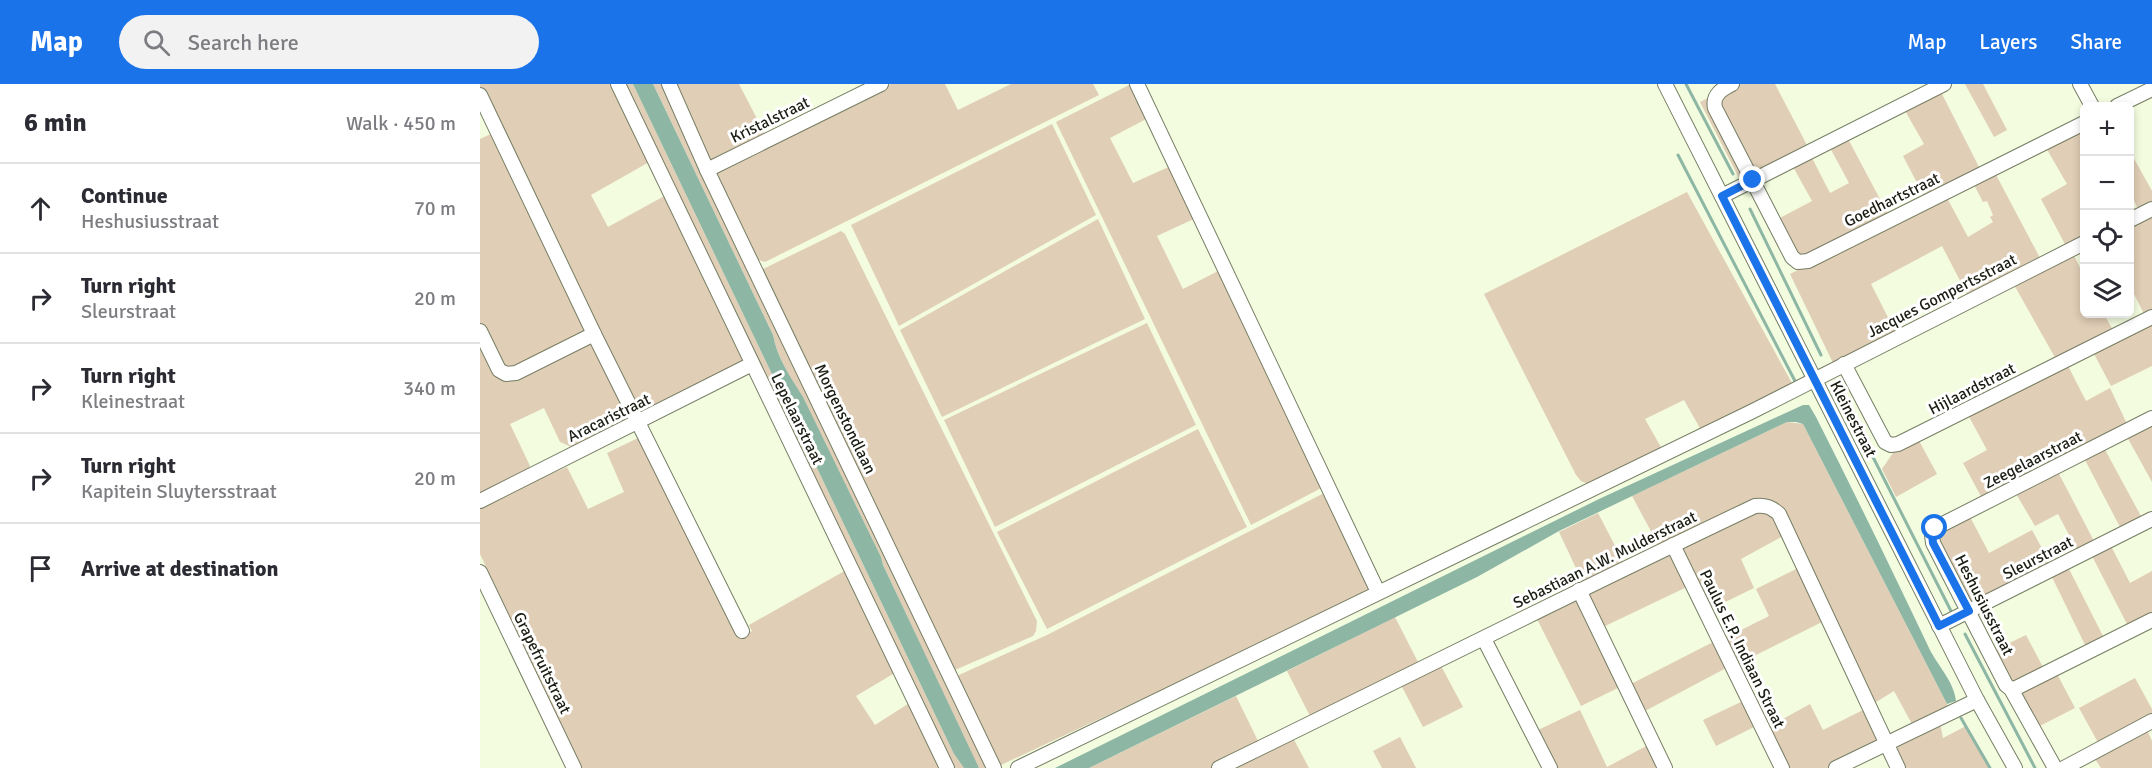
<!DOCTYPE html>
<html lang="en">
<head>
<meta charset="utf-8">
<style>
	body { margin:0; font-family:Signika,sans-serif; background:#f2f2f3; color:#2b2b33 }
	.controls { position:absolute; right:18px; top:18px; display:grid; overflow:hidden; border-radius:9px; box-shadow:0 3px 9px #0003 }
	.controls button { width:54px; height:54px; display:grid; place-items:center; padding:0; border:0; border-bottom:2px solid #e1e1e2; background:#fff; color:#2b2b33; font:30px sans-serif }
	.stop { position:absolute; width:18px; height:18px; margin:-14px; border:4px solid #1a73e8; border-radius:50%; background:#fff }
	.stop.end { background:#1a73e8; border-color:#fff; box-shadow:0 2px 6px #0008 }
	.list { margin:0; padding:0; list-style:none }
	h2 { display:flex; justify-content:space-between; align-items:center; height:78px; margin:0; padding:0 24px; font-size:26px }
	h2 small { font-size:20px; font-weight:400; color:#7c7c81 }
	.list li { display:grid; grid-template-columns:39px 1fr auto; gap:18px; align-items:center; box-sizing:border-box; height:90px; padding:0 24px; border-top:2px solid #e1e1e2 }
	.list b { display:block; font-size:22px; white-space:nowrap }
	.list p { margin:0; font-size:20px; white-space:nowrap; color:#7c7c81 }
	.list em { font-size:20px; font-style:normal; color:#7c7c81 }
	.icon { flex:none; width:33px; height:33px; fill:none; stroke:currentColor; stroke-width:2; stroke-linecap:round; stroke-linejoin:round }
	.map { position:relative; flex:none; width:1672px; height:684px; overflow:hidden }
	header { display:flex; align-items:center; gap:36px; box-sizing:border-box; height:84px; padding:0 30px; background:#1a73e8; color:#fff }
	header strong { font-size:28px }
	nav { display:flex; gap:33px; margin-inline-start:auto; font-size:21px }
	.search { width:420px; height:54px; background:#f2f2f3; display:flex; align-items:center; gap:15px; box-sizing:border-box; padding:0 21px; border-radius:33px; color:#7c7c81; font-size:22px }
	main { display:flex }
	aside { flex:1; background:#fff }
	.map>svg:first-child { display:block }
	.green { fill:#e0ceb6 }
	.water { fill:#8db6a5 }
	.lines { fill:none; stroke-linecap:round; stroke-linejoin:round }
	.stream { stroke:#8db6a5; stroke-width:3 }
	.minor-casing { stroke:#767e64; stroke-width:16 }
	.minor { stroke:#fff; stroke-width:14 }
	.route { stroke:#1a73e8; stroke-width:8 }
	.labels { text-anchor:middle; dominant-baseline:central; stroke-width:6; stroke-linejoin:round; paint-order:stroke }
	.street-label { font-size:16px; fill:#1a1d13; stroke:#fff }
</style>
</head>
<body>
<header>
<strong>Map</strong>
<div class="search"><svg class="icon" aria-label="search" viewBox="0 0 24 24"><circle cx="10" cy="10" r="6"/><path d="M15 15l6 6"/></svg>Search here</div>
<nav><a>Map</a><a>Layers</a><a>Share</a></nav>
</header>
<main>
<aside>
<h2>6 min<small>Walk · 450 m</small></h2>
<ul class="list">
<li><svg class="icon" aria-label="ahead" viewBox="0 0 24 24"><path d="M12 20V5M6 11l6-6 6 6"/></svg><div><b>Continue</b><p>Heshusiusstraat</p></div><em>70 m</em></li>
<li><svg class="icon" aria-label="right" viewBox="0 0 24 24"><path d="M7 20v-9h11M14 6l5 5-5 5"/></svg><div><b>Turn right</b><p>Sleurstraat</p></div><em>20 m</em></li>
<li><svg class="icon" aria-label="right" viewBox="0 0 24 24"><path d="M7 20v-9h11M14 6l5 5-5 5"/></svg><div><b>Turn right</b><p>Kleinestraat</p></div><em>340 m</em></li>
<li><svg class="icon" aria-label="right" viewBox="0 0 24 24"><path d="M7 20v-9h11M14 6l5 5-5 5"/></svg><div><b>Turn right</b><p>Kapitein Sluytersstraat</p></div><em>20 m</em></li>
<li><svg class="icon" aria-label="arrive" viewBox="0 0 24 24"><path d="M6 21V4h12l-3 4 3 4H6"/></svg><div><b>Arrive at destination</b></div></li>
</ul>
</aside>
<div class="map">
<svg width="1672" height="684" viewBox="0 0 1672 684">
	<rect width="100%" height="100%" fill="#f3fcdf"/>
	<g class="green">
		<path d="M0,0H135L171,77L111,111L128,143L188,110L264,275L263,282L161,331L155,327L0,4Z"/>
		<path d="M142,0H153L474,670L484,684H470Z"/>
		<path d="M173,0H182L509,684H499L496,679L403,481L401,473L323,314C311,294 297,274 293,251Z"/>
		<path d="M194,0H259L287,54L234,77L229,74Z"/>
		<path d="M411,0H465L478,26L531,0H613L619,11L285,178L272,174L235,94L240,83Z"/>
		<path d="M651,0L670,33L630,54L653,99L693,81L718,133L677,152L703,205L742,185L845,402L771,441L576,38Z"/>
		<path d="M1255,0H1295L1328,63L1261,98L1220,18Z"/>
		<path d="M1485,0H1503L1527,46L1514,53Z"/>
		<path d="M1460,6L1500,85L1445,114L1423,72L1444,60L1424,25Z"/>
		<path d="M572,40L616,131L419,242L371,141Z"/>
		<path d="M1604,42V152L1586,162L1561,115L1587,100L1565,62Z"/>
		<path d="M15,48L110,250L35,287L22,284L0,239V55Z"/>
		<path d="M1367,53L1409,132L1321,175L1296,136L1332,117L1312,81L1331,72L1350,109L1369,99L1349,62Z"/>
		<path d="M1652,71L1672,107V118L1658,125L1650,108V73Z"/>
		<path d="M1514,87L1560,174L1487,210L1462,162L1391,200L1415,247L1353,279L1310,190L1466,112L1488,153L1513,138L1510,133L1513,131L1507,117L1503,118L1493,99Z"/>
		<path d="M1207,108L1313,301L1221,346L1204,316L1165,335L1182,365L1108,400L1101,397L1096,391L1004,210Z"/>
		<path d="M1672,130V228L1665,232L1650,202V141Z"/>
		<path d="M618,135L665,235L462,333L420,246Z"/>
		<path d="M361,147L365,150L557,537L556,547L553,552L475,586L470,584L279,187Z"/>
		<path d="M1593,169L1604,192V230H1624L1634,248L1577,277L1533,199Z"/>
		<path d="M1672,236V282L1631,302L1612,266Z"/>
		<path d="M667,239L716,341L515,443L464,336Z"/>
		<path d="M0,254L17,289L113,254L149,329L148,338L94,364L80,358L64,324L30,340L50,382L44,391L0,412Z"/>
		<path d="M1586,278L1606,317L1630,304L1648,342L1503,416L1483,379L1507,366L1487,329Z"/>
		<path d="M1307,338L1323,340L1469,624L1433,642L1414,607L1393,620L1295,420L1180,464L1152,412Z"/>
		<path d="M1672,338V398L1646,351Z"/>
		<path d="M718,345L767,443L567,545L517,448Z"/>
		<path d="M1437,353L1457,390L1416,413L1402,385L1417,363Z"/>
		<path d="M158,354L260,553L272,547L269,541L368,485L418,587L376,612L395,641L431,618L463,684H98L34,552L37,548L0,470V421L87,383L108,425L144,408L127,369Z"/>
		<path d="M1623,362L1662,434L1641,445L1603,372Z"/>
		<path d="M1577,386L1614,457L1597,466L1578,430L1555,442L1535,408Z"/>
		<path d="M848,407L893,507L521,681L477,597L479,591L567,551Z"/>
		<path d="M1274,426L1289,428L1303,452L1261,475L1274,504L1231,525L1202,469L1203,464Z"/>
		<path d="M1118,429L1144,479L1103,499L1079,448Z"/>
		<path d="M1488,429L1509,469L1552,446L1570,479L1494,518L1489,517L1456,452L1458,447Z"/>
		<path d="M1630,460L1650,499L1672,487V532L1649,544L1611,470Z"/>
		<path d="M1190,470L1195,475L1209,502L1123,543L1109,511L1111,506Z"/>
		<path d="M1588,483L1625,556L1607,565L1571,491Z"/>
		<path d="M1318,484L1344,537L1258,580L1245,554L1289,532L1276,505Z"/>
		<path d="M1097,512L1142,602L1101,622L1056,533Z"/>
		<path d="M915,533L940,582L831,634L807,587Z"/>
		<path d="M1546,551L1565,587L1541,599H1530L1513,567Z"/>
		<path d="M1237,556L1250,582L1165,627L1151,600Z"/>
		<path d="M960,580L983,623L943,643L920,599Z"/>
		<path d="M1576,588L1595,624L1552,646L1537,607Z"/>
		<path d="M1655,594L1672,625V634L1620,662L1599,624Z"/>
		<path d="M756,612L780,661L733,684H609Z"/>
		<path d="M1265,616L1278,641L1236,662L1223,636Z"/>
		<path d="M1330,620L1343,646L1385,625L1400,654L1395,662L1347,684H1308L1287,644Z"/>
		<path d="M1100,626L1127,683L1170,660L1182,684H1074L1056,647Z"/>
		<path d="M1460,639L1463,654L1486,642L1510,684H1421L1416,670L1419,658Z"/>
		<path d="M1666,644L1672,657V684H1621L1613,672Z"/>
		<path d="M812,652L829,684H746Z"/>
		<path d="M920,653L936,684H902L893,667Z"/>
	</g>
	<g class="water">
		<path d="M153,0H173L293,251C297,274 311,294 323,313L401,473L403,481L499,684H484L474,670Z"/>
		<path d="M1323,321H1329L1336,333C1375,410 1412,486 1449,564C1457,581 1474,597 1476,617L1467,620L1323,340L1316,338H1307L1079,447L997,493L609,684H575L1119,415Z"/>
	</g>
	<g class="lines">
		<g class="stream">
			<path d="M1206,0L1253,90"/>
			<path d="M1198,71L1315,297"/>
			<path d="M1270,125L1341,271"/>
			<path d="M1355,297L1360,308"/>
			<path d="M1352,313L1360,308L1472,529"/>
			<path d="M1485,550L1555,684"/>
			<path d="M1481,634L1510,684"/>
		</g>
		<g class="minor-casing">
			<g id="minor">
				<path d="M138,0L467,684"/>
				<path d="M189,0L227,86L514,684"/>
				<path d="M657,0L898,508"/>
				<path d="M1185,0L1497,616L1535,684"/>
				<path d="M1252,0C1242,5 1232,11 1235,24L1312,173L1318,178L1328,177L1604,39"/>
				<path d="M1600,0L1612,22"/>
				<path d="M0,11L114,250L262,547"/>
				<path d="M1637,22L1672,5"/>
				<path d="M227,86L401,0"/>
				<path d="M1242,112L1464,0"/>
				<path d="M1650,136L1672,125"/>
				<path d="M0,247L19,286L26,290L36,289L114,250"/>
				<path d="M1364,280L1405,358L1411,361L1418,360L1672,233"/>
				<path d="M0,417L272,280"/>
				<path d="M1193,461L1302,684"/>
				<path d="M0,488L94,684"/>
				<path d="M1099,506L1185,684"/>
				<path d="M1459,542L1672,435"/>
				<path d="M1004,555L1070,684"/>
				<path d="M1531,605L1536,604L1672,536"/>
				<path d="M538,684L1273,327L1604,159"/>
				<path d="M739,684C918,597 1096,507 1275,422C1286,421 1291,423 1299,430L1418,684"/>
				<path d="M1356,684L1497,616"/>
				<path d="M1575,684L1531,605L1526,601L1453,459L1452,451L1455,444L1672,334"/>
				<path d="M1584,684L1672,637"/>
			</g>
		</g>
		<use href="#minor" class="minor"/>
	</g>
	<g class="lines">
		<path class="route" d="M1273,96L1242,112L1459,542L1489,527L1453,459L1452,451L1455,444"/>
	</g>
	<g class="labels">
		<g class="street-label">
			<text transform="translate(290 36) rotate(-26)">Kristalstraat</text>
			<text transform="translate(1412 116) rotate(-26)">Goedhartstraat</text>
			<text transform="translate(1462 212) rotate(-27)">Jacques Gompertsstraat</text>
			<text transform="translate(1492 305) rotate(-27)">Hijlaardstraat</text>
			<text transform="translate(129 334) rotate(-26)">Aracaristraat</text>
			<text transform="translate(317 335) rotate(64)">Lepelaarstraat</text>
			<text transform="translate(365 335) rotate(64)">Morgenstondlaan</text>
			<text transform="translate(1373 335) rotate(63)">Kleinestraat</text>
			<text transform="translate(1553 376) rotate(-27)">Zeegelaarstraat</text>
			<text transform="translate(1558 474) rotate(-27)">Sleurstraat</text>
			<text transform="translate(1125 476) rotate(-26)">Sebastiaan A.W. Mulderstraat</text>
			<text transform="translate(1504 521) rotate(63)">Heshusiusstraat</text>
			<text transform="translate(1262 565) rotate(64)">Paulus E.P. Indiaan Straat</text>
			<text transform="translate(62 579) rotate(64)">Grapefruitstraat</text>
		</g>
	</g>
</svg>
<div class="controls">
<button>+</button>
<button>−</button>
<button><svg class="icon" aria-label="locate" viewBox="0 0 24 24"><circle cx="12" cy="12" r="6"/><path d="M12 2v4M12 18v4M2 12h4M18 12h4"/></svg></button>
<button><svg class="icon" aria-label="layers" viewBox="0 0 24 24"><path d="M12 4l9 5-9 5-9-5zM3 14l9 5 9-5"/></svg></button>
</div>
<div class="stop" style="left:1455px;top:444px"></div>
<div class="stop end" style="left:1273px;top:96px"></div>
</div>
</main>
</body>
</html>
